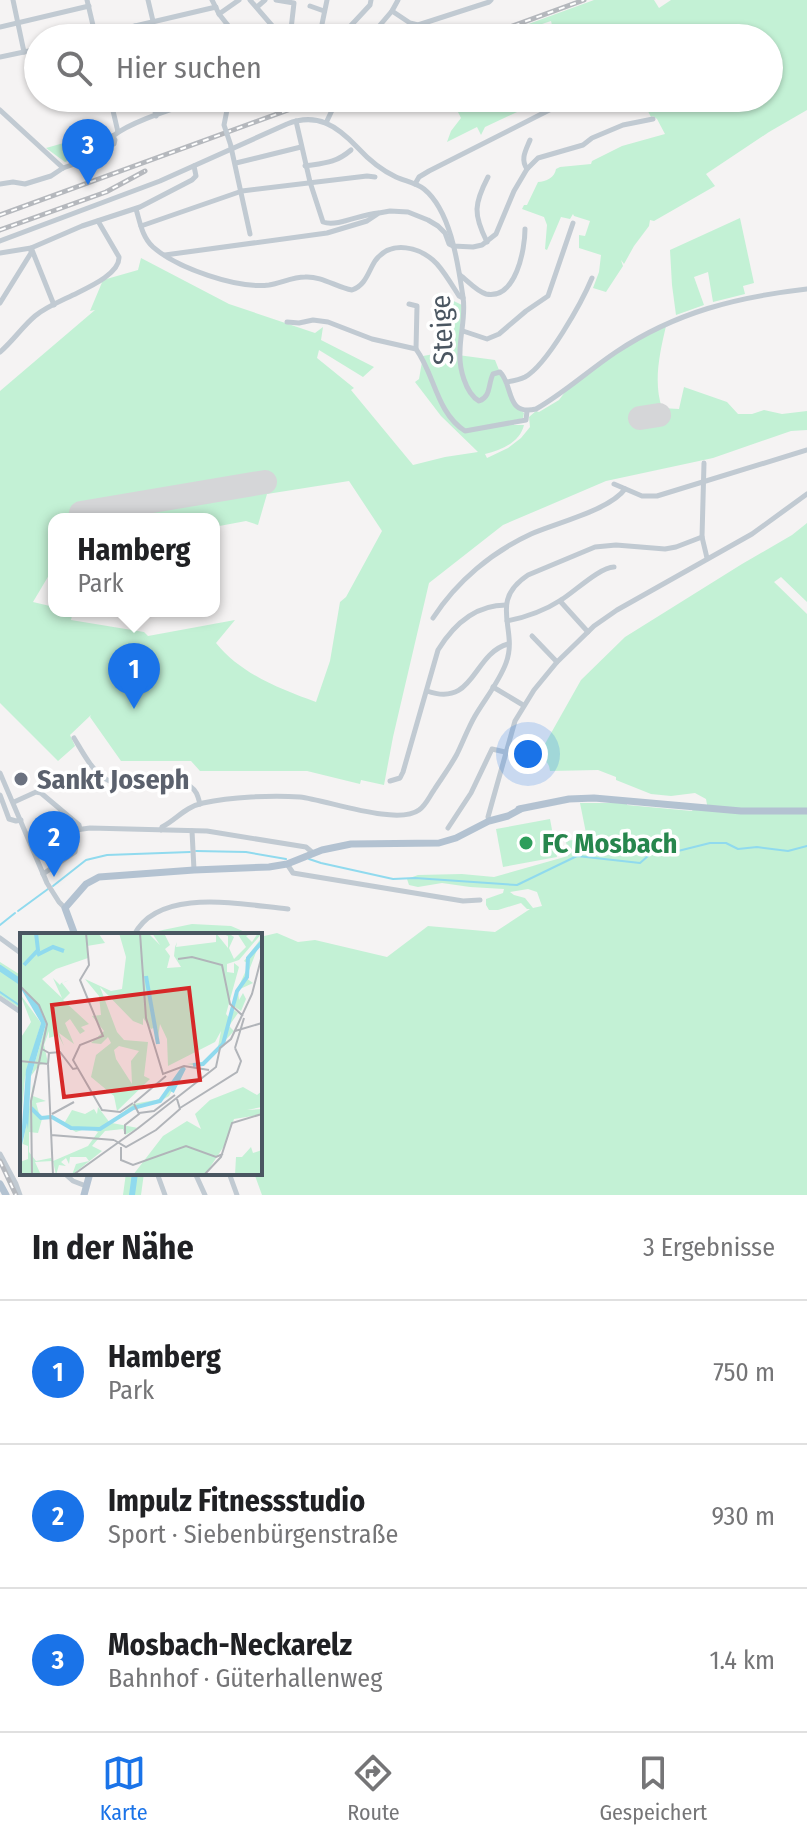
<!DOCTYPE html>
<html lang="de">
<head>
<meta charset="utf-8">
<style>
	body { margin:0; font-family:"Fira Sans Condensed",sans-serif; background:#f6f6f6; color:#202124 }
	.you { position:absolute; left:528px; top:754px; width:28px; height:28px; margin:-20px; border:6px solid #fff; border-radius:50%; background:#1a73e8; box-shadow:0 0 0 12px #1a73e833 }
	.badge { display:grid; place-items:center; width:52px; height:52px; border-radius:50%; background:#1a73e8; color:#fff; font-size:26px; font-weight:700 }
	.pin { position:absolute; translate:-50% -66px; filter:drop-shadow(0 2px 4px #0008) }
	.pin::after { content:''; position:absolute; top:42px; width:28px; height:24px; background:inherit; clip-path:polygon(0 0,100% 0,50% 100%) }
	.popup { position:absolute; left:48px; top:513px; width:172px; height:104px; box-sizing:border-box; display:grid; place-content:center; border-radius:16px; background:#fff; filter:drop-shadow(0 2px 6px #0005); font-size:26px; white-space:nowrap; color:#757577 }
	.popup b { font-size:30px; color:#202124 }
	.popup::after { content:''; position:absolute; left:50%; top:100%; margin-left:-16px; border:16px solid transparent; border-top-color:#fff }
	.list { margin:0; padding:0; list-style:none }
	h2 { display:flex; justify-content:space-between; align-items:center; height:104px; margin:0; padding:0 32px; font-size:34px }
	h2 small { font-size:26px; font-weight:400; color:#757577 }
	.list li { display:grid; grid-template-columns:52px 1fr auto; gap:24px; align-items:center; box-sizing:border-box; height:144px; padding:0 32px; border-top:2px solid #e0e0e0 }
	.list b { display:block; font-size:30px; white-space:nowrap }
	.list p { margin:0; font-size:26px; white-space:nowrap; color:#757577 }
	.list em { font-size:26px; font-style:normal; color:#757577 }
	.icon { flex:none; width:44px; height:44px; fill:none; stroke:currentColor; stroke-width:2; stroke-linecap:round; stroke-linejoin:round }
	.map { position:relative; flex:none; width:807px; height:1195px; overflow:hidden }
	.search { position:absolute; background:#fff; box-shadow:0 2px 6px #0004; left:24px; right:24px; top:24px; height:88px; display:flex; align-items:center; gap:20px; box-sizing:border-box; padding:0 28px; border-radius:44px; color:#757577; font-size:30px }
	.sheet { height:536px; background:#fff }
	nav { display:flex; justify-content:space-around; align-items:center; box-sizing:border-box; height:112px; border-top:2px solid #e0e0e0; background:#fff; font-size:22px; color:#757577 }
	nav a { display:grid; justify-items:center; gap:4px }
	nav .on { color:#1a73e8 }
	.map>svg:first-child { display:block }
	.green { fill:#c3f1d5; fill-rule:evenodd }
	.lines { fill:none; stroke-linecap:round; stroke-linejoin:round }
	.stream { stroke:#90daee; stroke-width:2 }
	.river { stroke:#90daee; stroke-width:6 }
	.runway { stroke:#d5d6d8; stroke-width:24 }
	.minor { stroke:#c1cad2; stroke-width:5 }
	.major { stroke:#b3c2d1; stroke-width:7 }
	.rail-casing { stroke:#b5b8bd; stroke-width:5 }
	.rail { stroke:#fff; stroke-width:2; stroke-dasharray:6; stroke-linecap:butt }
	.minor-bridge { stroke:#c1cad2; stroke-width:5 }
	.worship-dot { fill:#6b7280; stroke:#fff; stroke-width:3 }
	.leisure-dot { fill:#2e9e5b; stroke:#fff; stroke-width:3 }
	.labels { text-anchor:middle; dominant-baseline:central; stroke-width:7; stroke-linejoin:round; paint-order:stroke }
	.street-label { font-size:28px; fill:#4a5661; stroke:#fff }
	.worship-label { font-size:28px; font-weight:bold; fill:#5b616d; stroke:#fff; text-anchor:start }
	.leisure-label { font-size:28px; font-weight:bold; fill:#27864d; stroke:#fff; text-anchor:start }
	.inset-river { fill:none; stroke:#90daee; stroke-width:4 }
	.inset-road { fill:none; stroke:#b1b4b9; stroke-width:2 }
	.view { fill:#d62828; fill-opacity:0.15; stroke:#d62828; stroke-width:4 }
	.inset-edge { fill:none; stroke:#4a5661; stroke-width:4 }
</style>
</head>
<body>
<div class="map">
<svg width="807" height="1195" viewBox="0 0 807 1195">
	<rect width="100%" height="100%" fill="#f5f3f3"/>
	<g class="green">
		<path d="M594,0H654L659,8L671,0H807V110L769,132L706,174L715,186L654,221L650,220L649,226L634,246L624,264L621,260L623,266L606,292L593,288L599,272L601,255L579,248V235L585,236L590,221L574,216L573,214L570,219L561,217L547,250L545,249L547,225L544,217L522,209L524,205H527L538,182C546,182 555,177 556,169L560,167L591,164L592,161L622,146L665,134L657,119L653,116L651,117L641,98H769V38H555L551,21L501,38H490Z"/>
		<path d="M476,98H547L485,127L481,135L477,127L447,142L451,131L461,118L454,104L467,99L470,100Z"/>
		<path d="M92,135L81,156L65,162L46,148Z"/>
		<path d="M740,218L754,283L743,286L745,294L713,302L708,272L694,277L704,305L676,315L672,285L670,250Z"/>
		<path d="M141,258L229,304L315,333L323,327L321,340L374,367L363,377L319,350L317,358L354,388L351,390L413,465L445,457L478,452L441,416L415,382L419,379L423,356L434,354L437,293L462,305L458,355L495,360L513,405L524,413L523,418L513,421L514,425H524C520,442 502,450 485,454L487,458L508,448L521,438L530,427L529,417L536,411L539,412L559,400L565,392L617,351L666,326C660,352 653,382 662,408L679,409L684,387L727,402L738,414H752L764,410L782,414L807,411V430L791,431L713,458L606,481L503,525L429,583L393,737L384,785L361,780L360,784L307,771H200L191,761H121L90,717L91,715L70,735L75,746L58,761L0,703V391L95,310L90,311L103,280L138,270ZM349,481L382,531L346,597L340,602L330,661L316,702C280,689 241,674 216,643L235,620L148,636L144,632L71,620L73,611H54V607L33,602L49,575H54V519H214V527L246,521L258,525L267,494Z"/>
		<path d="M807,523V602L781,577L774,582L807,614V1195H262L254,1173H260V937L277,933L298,942L315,940L387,957L428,926L495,932L530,909H527L521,903L498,910H489L486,905V899L503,893L504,889L470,887L442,883L418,887L409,885L407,879L418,875L462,874L494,877L568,856L566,841L587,838L580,803H627V805L692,811L693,809L708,810L706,799L695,793L671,796L651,794L616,780V777L598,770L550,771L549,766L545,759L537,758L581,680L625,637L742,564L792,535ZM528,889L537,892L542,906L533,908L525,898L514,895L510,892Z"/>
		<path d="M550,819L557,857L503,867L496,829Z"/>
		<path d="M192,924L231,926L252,935H157L158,931Z"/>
		<path d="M0,962L22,976V1010L0,995Z"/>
		<path d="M126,1173H144L141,1195H123Z"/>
	</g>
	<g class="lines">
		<g class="stream">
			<path d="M196,851L246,852L286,859"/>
			<path d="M309,859L321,863L393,879L415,878L517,885L577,856L640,863L656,849L670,853L710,843H726L738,849L757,847L788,851L807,846"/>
			<path d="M53,886L86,860L107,855L190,852"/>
			<path d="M18,911L48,889"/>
			<path d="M0,925L15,913"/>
			<path d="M0,992L22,1007"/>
		</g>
		<g class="river">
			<path d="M0,968L22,983"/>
			<path d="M132,1195L135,1173"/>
		</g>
		<g class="runway">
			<path d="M640,418L659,415"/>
			<path d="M81,513L265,482"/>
		</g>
		<g class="minor">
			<path d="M13,0L24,52"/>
			<path d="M87,0L96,38"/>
			<path d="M148,0L153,21"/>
			<path d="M212,0L219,14L238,38"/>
			<path d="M250,0L281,36L291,29L294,3L276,0"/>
			<path d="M327,0L321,29L343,34L370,5L371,0"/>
			<path d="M310,6L324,11"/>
			<path d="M257,7L265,0"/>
			<path d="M392,11L410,23L418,25L489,2L491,0"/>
			<path d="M219,14L239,0"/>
			<path d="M135,26L138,38"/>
			<path d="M0,27L89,6"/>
			<path d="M84,38L216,7"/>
			<path d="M369,38L392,11L398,0"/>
			<path d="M0,57L38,49"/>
			<path d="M51,98H53"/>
			<path d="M110,98L118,132"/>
			<path d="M152,98L156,116"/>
			<path d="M0,110L63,168"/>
			<path d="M227,110L231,105L244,98"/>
			<path d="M296,121L310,182L323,222C338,227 361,214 378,213"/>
			<path d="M326,123L335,104"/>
			<path d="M113,136C133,120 180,107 205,98"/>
			<path d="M107,145L105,142L106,138L109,136H113"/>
			<path d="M231,147L250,234"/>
			<path d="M236,163L301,147"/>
			<path d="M305,166C325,163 336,163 351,150"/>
			<path d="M527,169C520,159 526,150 530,140"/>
			<path d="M0,184L13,182L25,184L51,176L63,168L100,155L107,145L114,144L115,140L113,136"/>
			<path d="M415,184L419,177L429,171L573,98"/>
			<path d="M136,209C140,222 142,237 153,247C177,268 237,289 269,285C281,283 293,277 305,277C322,276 336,287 352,290C366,285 368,272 375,261C391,239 421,247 437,264C445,273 452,285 459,296L463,298"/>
			<path d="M141,226L242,191L367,176L375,177"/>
			<path d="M0,241L160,181L287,124C317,112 337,126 357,147C368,159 381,170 396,177C405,181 416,183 424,189C451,211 458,264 463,297C466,316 460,333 460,352C459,367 465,393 479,401C491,397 488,384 493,374L500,372C514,386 505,416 536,409C564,393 589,370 616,352C676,312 737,297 807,289"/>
			<path d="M487,242C473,214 474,204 488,177"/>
			<path d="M32,250L54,305"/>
			<path d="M0,253L31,248L82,226L140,207L192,180L196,176L194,166"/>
			<path d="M165,255L327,233L367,221L379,213L390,211L408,212L428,220L438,226L445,233L449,244L453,246L473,247L482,245L496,234L514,191L527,169L538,158L583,145L592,138L623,125L653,119"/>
			<path d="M460,275C468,281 476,291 486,294C516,300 525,249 525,229"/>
			<path d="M0,303L31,253V248"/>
			<path d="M409,304L417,306L416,349"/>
			<path d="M287,322L299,323L313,320L328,322L372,339L416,349C435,375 436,412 465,431L526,420L527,411"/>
			<path d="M463,331L487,339L499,334L526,311L548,296L573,223"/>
			<path d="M0,352C13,341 22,327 35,316C46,307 61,301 73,295C87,288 120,274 119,257L98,221"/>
			<path d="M507,382C513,381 519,380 525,377C547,365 582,302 592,278"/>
			<path d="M704,463L702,537L707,558"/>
			<path d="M614,484L642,496H657L807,450"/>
			<path d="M560,601L588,632"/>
			<path d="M433,618C457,581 492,552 531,534C556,523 610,510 625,489"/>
			<path d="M507,621C527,617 544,611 561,600C574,592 600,567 614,567"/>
			<path d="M532,636L557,662"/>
			<path d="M493,687L523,705"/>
			<path d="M427,691C475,708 472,654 508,644"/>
			<path d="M74,738C82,751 91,769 104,778C131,796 173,772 191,787C197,791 198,797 200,804"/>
			<path d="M0,773L47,883L59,902L65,908"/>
			<path d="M390,781L400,778L403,772L438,650C454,624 475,605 506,605"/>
			<path d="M0,795L9,819L16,821L21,820"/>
			<path d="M14,802L36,792L41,793L79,825L80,829"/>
			<path d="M489,821L488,817L493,799L515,721L534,690L557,662L594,626L617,610L752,534L807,494"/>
			<path d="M448,828L471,793L492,749L505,752"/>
			<path d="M161,830L162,827C177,819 185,807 203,803C231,797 271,795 300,797C327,800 397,826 419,810C426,805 429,797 434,790C441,779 450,767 457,754C463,742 468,728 475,716C485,699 499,682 506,663C519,629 487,602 528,575L595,547L616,545L665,549L676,547L702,537"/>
			<path d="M192,831L194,870"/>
			<path d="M31,844L61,832L90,828L207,831L306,847L313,853"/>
			<path d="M287,864L293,873L463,901L480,900"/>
			<path d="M43,874L75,852L76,845"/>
			<path d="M134,935C159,886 243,905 288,909"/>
			<path d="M0,938L22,954"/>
			<path d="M22,975V974"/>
			<path d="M0,998L22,1013"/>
			<path d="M0,1154L16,1184L20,1195"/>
			<path d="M64,1173L73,1181L86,1186"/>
			<path d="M157,1173L165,1195"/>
			<path d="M195,1173L205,1195"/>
			<path d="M229,1173L237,1195"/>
		</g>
		<g class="major">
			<path d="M519,809L569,799L594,798L741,811H807"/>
			<path d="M75,935L65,908L86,884L99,877L194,870L269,867L287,864L322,850L351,844L439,843L456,838L489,821L508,816L521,809"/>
			<path d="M0,1184L6,1195"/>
			<path d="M84,1195L90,1173"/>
		</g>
		<g class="rail-casing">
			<g id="rail">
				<path d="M480,38L584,0"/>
				<path d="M0,215L321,98"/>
				<path d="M0,230L106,192L145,171"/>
				<path d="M0,1161L16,1195"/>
			</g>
		</g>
		<use href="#rail" class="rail"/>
		<path class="minor-bridge" d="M227,110L224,125L231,146"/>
	</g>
	<circle class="worship-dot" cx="21" cy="779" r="8"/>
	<circle class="leisure-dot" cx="526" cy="843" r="8"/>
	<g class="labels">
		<g class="street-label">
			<text transform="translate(442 330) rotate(-93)">Steige</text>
		</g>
		<g class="worship-label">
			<text x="37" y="779">Sankt Joseph</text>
		</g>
		<g class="leisure-label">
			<text x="542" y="843">FC Mosbach</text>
		</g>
	</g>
	<g transform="translate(20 933)">
		<rect width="242" height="242" fill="#f5f3f3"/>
		<path d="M0,0H87L79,1L85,10L67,13L68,25L36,36L22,46L42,65L33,45L40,52L41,50L45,49L49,47L42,50L50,60L43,67L69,91L61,94L65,98L60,101L50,86L45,90L54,111L39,100L44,113L38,102L29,105V98L24,112L28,130L19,132L11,143L26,91L0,52ZM99,0H128L140,12L132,0H144L150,12L145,16L150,23L147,35L161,34L154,23L155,14L157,9L156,14L196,9V0L208,15V3L201,0H208L214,4L209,15L214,26L226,14L217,0H233L226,3L232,9L238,0H242L219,27L207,31V39L214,40V30L219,34L206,81L210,86L214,77L218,80L209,93L214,98L181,133L167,131L183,129L198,114L201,98L195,109L148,133L147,106L140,91L138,105L136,94L131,96L123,85V92L113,88L80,54L97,99L104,107L128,109L124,143L130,146L97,178L94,163L71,144L76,122L91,110L88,104L81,111L71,110L84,98L72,83L81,82L79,63L65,46L91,58L102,56L106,24ZM99,113L119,118L111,128L112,151L96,126L94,117ZM242,4L226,45L233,50L218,57L219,67L223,60L226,66L221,78L215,74L217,57L229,31L227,30L224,28ZM0,61L21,90L5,145L0,199V106L11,89ZM165,134L149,163L137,170L113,176L92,190L118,195L105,202L103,196L85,198L72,213L82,218L52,242L56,231L69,228L66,224H50L49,231L46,225L41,229L46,233L39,232L36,242L33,228L68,213L78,199L68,195L56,199L30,184L22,186L18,200L9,199V219L16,228L31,225L32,228L15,229L21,242H0V229L8,226V213L3,211L13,151V163L26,168L16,170L20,184L30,182L45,189L52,177L65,181L74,176L77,181L78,174L90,190L113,171L141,166ZM223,154L237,162L242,158V174L227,177L242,176L239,182L214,186L206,210L185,242H113L143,203L167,188L181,196L175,181L190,167ZM231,214L233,220L242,217V242H215L216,224H222Z" fill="#c3f1d5" fill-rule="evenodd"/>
		<path d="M0,54L18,71L26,91L11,143L8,197L7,190L0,221L6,137L21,90Z" fill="#90daee"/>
		<path class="inset-river" d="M17,22L33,14L44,18M4,32L18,17L16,0M126,43L138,111M173,132L183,131L203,111L217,58L227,44L228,25L242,9M152,159L164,135M11,175L21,185L32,184L51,195L80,196L113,175L140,168L164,134"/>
		<path class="inset-road" d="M66,0L69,32L60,47L83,103L60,112L53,127L82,177L100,179L113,170M120,0L126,85L143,141L164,133L189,137M158,26L172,24L202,32L210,71L223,83M0,53L19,72L27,91L11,168L12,242M215,98L242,90M215,115L224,85M29,120L40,119L53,136L58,135M0,128L28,131L29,120L22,116M28,131L33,242M114,170L146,143M160,175L217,139L221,128L215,115M119,180L134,178L155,162M32,181L54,169M117,196L196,134L200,115L211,106L232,61L242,22M105,201V192L119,181L114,171M31,202L94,207M94,207L106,214L136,197L160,176L157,166M101,214V227L113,232L166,213L196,224L203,221M53,242L117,196M184,242L201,224L212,190L242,181"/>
		<path class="view" d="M169,55L180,147L44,164L32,72Z"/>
		<rect width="242" height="242" class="inset-edge"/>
	</g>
</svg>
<div class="you"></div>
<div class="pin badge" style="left:134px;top:709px">1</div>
<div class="popup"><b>Hamberg</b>Park</div>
<div class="pin badge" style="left:54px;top:877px">2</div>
<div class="pin badge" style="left:88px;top:185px">3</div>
<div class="search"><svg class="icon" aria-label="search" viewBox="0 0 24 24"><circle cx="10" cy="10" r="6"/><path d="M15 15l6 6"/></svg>Hier suchen</div>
</div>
<section class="sheet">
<h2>In der Nähe<small>3 Ergebnisse</small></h2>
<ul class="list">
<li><span class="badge">1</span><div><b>Hamberg</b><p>Park</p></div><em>750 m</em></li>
<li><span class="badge">2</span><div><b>Impulz Fitnessstudio</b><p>Sport · Siebenbürgenstraße</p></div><em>930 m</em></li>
<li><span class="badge">3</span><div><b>Mosbach-Neckarelz</b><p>Bahnhof · Güterhallenweg</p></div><em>1.4 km</em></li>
</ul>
</section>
<nav>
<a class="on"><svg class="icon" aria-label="map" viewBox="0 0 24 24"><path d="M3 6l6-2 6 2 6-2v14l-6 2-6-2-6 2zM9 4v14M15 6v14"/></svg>Karte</a>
<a><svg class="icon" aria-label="directions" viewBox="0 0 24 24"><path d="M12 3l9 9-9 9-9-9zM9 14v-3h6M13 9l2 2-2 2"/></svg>Route</a>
<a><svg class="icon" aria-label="saved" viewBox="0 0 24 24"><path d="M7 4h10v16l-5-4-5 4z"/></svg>Gespeichert</a>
</nav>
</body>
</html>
